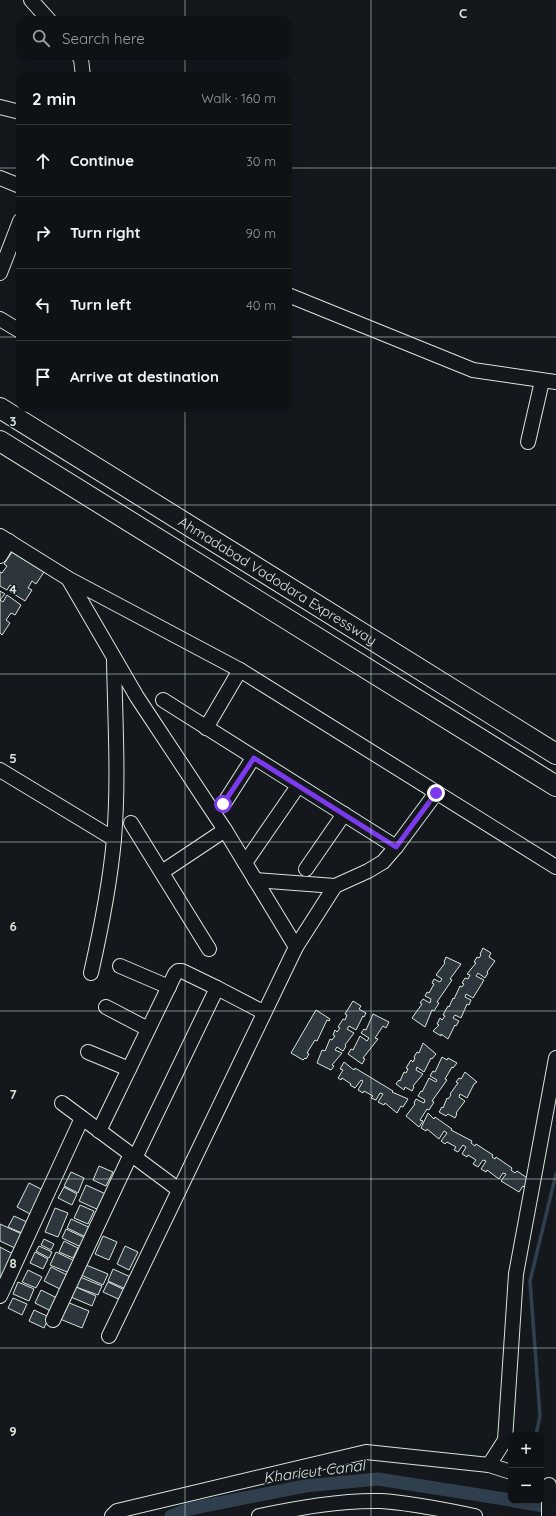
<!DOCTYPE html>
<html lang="en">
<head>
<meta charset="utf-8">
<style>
	body { margin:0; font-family:Quicksand,sans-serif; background:#181b1e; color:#f1f3f6 }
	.controls { position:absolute; right:12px; bottom:12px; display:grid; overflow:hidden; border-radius:8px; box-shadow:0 4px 16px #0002 }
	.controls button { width:36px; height:36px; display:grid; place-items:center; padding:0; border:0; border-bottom:1px solid #2f3234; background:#0f1215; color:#f1f3f6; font:20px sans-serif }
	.stop { position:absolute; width:12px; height:12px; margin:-9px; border:3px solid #7c3aed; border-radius:50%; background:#fff }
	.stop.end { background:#7c3aed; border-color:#fff; box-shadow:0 1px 4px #0008 }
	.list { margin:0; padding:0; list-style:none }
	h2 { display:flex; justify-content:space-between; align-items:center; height:52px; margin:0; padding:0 16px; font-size:17px }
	h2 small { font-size:13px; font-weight:400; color:#9b9ea0 }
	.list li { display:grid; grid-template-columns:26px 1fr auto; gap:12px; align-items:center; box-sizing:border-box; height:72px; padding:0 16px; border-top:1px solid #2f3234 }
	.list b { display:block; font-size:15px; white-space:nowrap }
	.list em { font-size:13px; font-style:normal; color:#9b9ea0 }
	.icon { flex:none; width:22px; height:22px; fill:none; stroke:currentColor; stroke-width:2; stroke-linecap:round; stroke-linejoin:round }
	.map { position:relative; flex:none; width:556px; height:1516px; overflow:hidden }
	.search { position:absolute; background:#0f1215; box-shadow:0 4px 16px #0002; left:16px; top:16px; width:276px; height:44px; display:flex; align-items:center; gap:10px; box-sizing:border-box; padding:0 14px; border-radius:12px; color:#9b9ea0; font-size:15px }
	.panel { position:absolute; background:#0f1215; box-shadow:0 4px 16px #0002; left:16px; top:72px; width:276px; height:340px; border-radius:12px }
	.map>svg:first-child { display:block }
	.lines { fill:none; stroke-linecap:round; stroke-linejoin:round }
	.stream { stroke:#2f3f4d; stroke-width:3.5 }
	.canal { stroke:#2f3f4d; stroke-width:13 }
	.building { fill:#2c363c; stroke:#d8e6dc }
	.minor-casing { stroke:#d8e6dc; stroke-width:16 }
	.highway-casing { stroke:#d8e6dc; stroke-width:22 }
	.minor { stroke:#14181c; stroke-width:14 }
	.highway { stroke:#14181c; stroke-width:20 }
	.route { stroke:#7c3aed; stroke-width:5 }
	.grid { fill:none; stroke:#d8e6dc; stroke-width:1; stroke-opacity:0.55 }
	.labels { text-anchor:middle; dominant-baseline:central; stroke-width:3; stroke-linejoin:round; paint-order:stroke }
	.street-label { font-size:14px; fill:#d8e6dc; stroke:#14181c }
	.water-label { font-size:15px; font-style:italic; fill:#d8e6dc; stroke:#14181c }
	.grid-label { font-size:13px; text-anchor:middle; font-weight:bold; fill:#d8e6dc; stroke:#14181c; stroke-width:3; stroke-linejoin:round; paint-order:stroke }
</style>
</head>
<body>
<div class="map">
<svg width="556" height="1516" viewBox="0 0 556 1516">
	<rect width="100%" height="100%" fill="#14181c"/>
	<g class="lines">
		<g class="stream">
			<path d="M536,1435L540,1416L530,1281L556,1174"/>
			<path d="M524,1503V1501"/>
		</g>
		<g class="canal">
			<path d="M514,1501L556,1508"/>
			<path d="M171,1516L189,1509L305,1486L378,1479L511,1500"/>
		</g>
	</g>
	<g class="building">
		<path d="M12,552L44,572L36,584L32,581L28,588L32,590L25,601L9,591L12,586L10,585L7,590L0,586V572L2,573L7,566L4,564Z"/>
		<path d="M0,591L5,594L0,600L3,602L7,595L21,605L15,615L11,613L6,620L10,623L2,635L0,633Z"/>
		<path d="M483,948L491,953L489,957L495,961L487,972L488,973L485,978L478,973L476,976L484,980L473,998L466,994L465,997L471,1000L469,1005L467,1004L461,1018L455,1015L453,1018L459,1021L456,1026L455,1025L448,1039L441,1034V1036L433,1031L439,1025L437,1024L440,1018L442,1020L445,1016L443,1015L448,1006L449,1007L453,998L454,999L460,986L462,987L464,984L462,983L465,978L468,979L470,975L467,974L476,963L474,962L477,957L479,958L481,955L480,954Z"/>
		<path d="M446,957L461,964L450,979L452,980L437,1002L439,1003L434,1011L432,1010L425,1027L412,1018L422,1004L420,1003L423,999L430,1003L431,999L425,996L427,992L429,993L434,984L432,983L434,979L440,982L442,979L436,975L445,963L444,962Z"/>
		<path d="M353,1001L361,1006L359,1009L366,1013L364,1017L363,1016L356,1030L349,1026L347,1029L354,1033L345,1045L346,1046L343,1051L337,1047L335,1050L342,1053L332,1065L334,1066L331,1070L317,1063L322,1050L325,1051L330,1039L332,1040L335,1036L333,1035L335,1030L337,1032L340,1028L338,1027L343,1019L345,1020L347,1015L345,1014Z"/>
		<path d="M316,1010L330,1019L329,1021L327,1020L317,1041L315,1040L307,1053L309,1054L306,1059L305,1058L303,1060L291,1053Z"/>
		<path d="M373,1014L389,1022L386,1028L383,1026L375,1038L378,1039L363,1058L365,1059L362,1064L348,1054L351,1049L353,1050L360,1036L367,1041L369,1038L361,1033L364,1029L366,1030Z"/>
		<path d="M423,1043L436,1054L432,1059L431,1058L424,1072L417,1067L416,1070L423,1074L413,1086L414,1087L412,1091L405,1087L404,1090L396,1084L399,1080L400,1081L404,1072L406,1073L408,1069L406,1068L411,1060L413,1062L415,1058L414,1057L417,1052L419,1053Z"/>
		<path d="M442,1057L447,1060L448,1058L457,1063L453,1068L452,1067L445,1079L447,1080L432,1101L434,1102L429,1110L427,1109L420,1120L423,1121L419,1127L406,1116L415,1104L414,1103L416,1099L424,1103L425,1100L418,1096L421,1091L422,1092L429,1078L436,1082L437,1080L430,1076L433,1071L435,1072Z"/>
		<path d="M344,1062L354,1070L355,1068L393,1091L392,1092L408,1099L403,1107L401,1106L397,1113L385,1103L384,1105L378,1102L383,1094L380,1093L376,1100L371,1098L373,1096L364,1091L363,1093L358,1090L363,1081L361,1080L355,1088L350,1085L351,1084L342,1078L341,1080L338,1078L343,1070L340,1069Z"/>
		<path d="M465,1072L477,1082L474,1084L467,1098L460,1094L459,1097L465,1101L456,1113L457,1114L455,1118L448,1114L446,1116L439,1112L442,1107L443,1108L447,1098L448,1099L451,1095L450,1094L458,1083L456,1082L459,1078L461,1079Z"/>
		<path d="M428,1113L434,1119L435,1117L452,1129L451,1130L472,1141L471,1143L475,1146L476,1144L493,1155L492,1157L495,1159L496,1157L512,1168L511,1170L515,1173L517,1171L530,1180L525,1188L523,1186L519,1192L501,1181L506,1174L503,1173L499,1179L487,1170L486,1172L481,1169L486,1161L483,1160L478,1167L473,1164L476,1160L468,1155L467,1157L462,1154L466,1147L463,1145L458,1152L454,1150L456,1147L447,1142L445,1144L441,1141L447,1133L444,1131L439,1139L427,1129L426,1131L421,1128Z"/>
		<path d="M99,1166L113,1172L106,1186L93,1180Z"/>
		<path d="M71,1172L84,1178L78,1193L64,1186Z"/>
		<path d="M29,1183L43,1190L30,1214L17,1207Z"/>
		<path d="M86,1185L108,1195L101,1211L79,1201Z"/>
		<path d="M64,1187L77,1194L72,1205L58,1198Z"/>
		<path d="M80,1205L94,1211L88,1224L74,1218Z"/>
		<path d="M55,1208L68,1213L58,1237L45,1232Z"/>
		<path d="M14,1216L27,1222L22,1233L8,1227Z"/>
		<path d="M71,1219L93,1229L88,1238L67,1228Z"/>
		<path d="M0,1224L24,1235L17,1249L0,1241Z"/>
		<path d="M66,1229L85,1238L81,1247L62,1238Z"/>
		<path d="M103,1236L117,1242L109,1260L95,1254Z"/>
		<path d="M44,1239L54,1244L51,1250L41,1245Z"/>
		<path d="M64,1241L78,1248L73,1258L59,1252Z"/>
		<path d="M39,1246L52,1252L49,1258L36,1251Z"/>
		<path d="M125,1246L138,1252L129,1270L117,1264Z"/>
		<path d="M0,1247L13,1254L1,1277H0Z"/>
		<path d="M35,1252L48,1259L43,1269L30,1263Z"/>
		<path d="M56,1252L77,1262L72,1274L50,1265Z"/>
		<path d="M86,1265L108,1274L103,1285L81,1275Z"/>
		<path d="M51,1267L71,1277L64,1291L44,1281Z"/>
		<path d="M113,1269L133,1278L128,1290L108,1281Z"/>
		<path d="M28,1270L42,1277L36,1288L22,1282Z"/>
		<path d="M80,1277L102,1286L98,1295L76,1287Z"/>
		<path d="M18,1282L34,1289L29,1301L13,1294Z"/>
		<path d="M108,1282L127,1291L123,1301L103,1292Z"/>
		<path d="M76,1287L96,1296L92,1306L71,1297Z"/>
		<path d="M41,1290L59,1299L53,1312L35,1303Z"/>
		<path d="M13,1298L27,1304L22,1315L8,1308Z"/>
		<path d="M67,1302L89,1311L82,1328L60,1319Z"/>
		<path d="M34,1310L49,1317L44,1328L29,1321Z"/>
	</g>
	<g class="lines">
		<g class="minor-casing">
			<g id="minor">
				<path d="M31,0L49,20"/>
				<path d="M79,56L81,59L83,76"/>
				<path d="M0,107L20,112"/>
				<path d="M0,178L20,186"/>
				<path d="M0,273L20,221"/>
				<path d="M288,295L473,370L556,382"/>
				<path d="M0,319L20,331"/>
				<path d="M528,442L542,381"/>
				<path d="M0,536L69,579L240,670L556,867"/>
				<path d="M0,556L9,541"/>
				<path d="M69,580L137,697L225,830L296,947"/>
				<path d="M163,700L396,847"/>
				<path d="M206,728L240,670"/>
				<path d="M0,770L114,839"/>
				<path d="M223,805L253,758"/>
				<path d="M131,823L209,949"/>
				<path d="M245,863L298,786"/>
				<path d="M306,869L344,814"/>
				<path d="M162,872L225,830"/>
				<path d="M255,880L335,886"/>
				<path d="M120,966L169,987"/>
				<path d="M91,973C101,929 110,884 114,839C119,779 115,719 114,659"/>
				<path d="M106,1007L148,1029"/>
				<path d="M88,1052L129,1069"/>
				<path d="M62,1103L179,1190"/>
				<path d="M99,1131L175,974L178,971H182L217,988"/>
				<path d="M135,1158L217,988L263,1012"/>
				<path d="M0,1296L82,1118"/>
				<path d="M53,1320L131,1154"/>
				<path d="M109,1336L296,947L335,886L368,871L383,862L396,847L436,793"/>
				<path d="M489,1465L511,1472"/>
				<path d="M549,1485V1516"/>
				<path d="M112,1516L117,1511L366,1452L489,1465L505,1440L516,1274L556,1058"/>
				<path d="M259,1516C298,1508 341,1500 381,1501C413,1503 445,1510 475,1516"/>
			</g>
		</g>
		<g class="highway-casing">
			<g id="highway">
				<path id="s1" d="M0,408L556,754"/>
				<path d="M0,441L556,786"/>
			</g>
		</g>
		<use href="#minor" class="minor"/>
		<use href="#highway" class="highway"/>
	</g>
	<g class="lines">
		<path class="route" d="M223,804L254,758L396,847L436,793"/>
	</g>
	<path class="grid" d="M185,0V20M371,0V1516M185,56V76M0,168H20M288,168H556M0,337H20M288,337H556M185,408V1516M0,505H556M0,674H556M0,842H556M0,1011H556M0,1179H556M0,1348H556"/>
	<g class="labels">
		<g class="street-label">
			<text stroke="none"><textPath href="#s1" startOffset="327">Ahmadabad Vadodara Expressway</textPath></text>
		</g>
		<g class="water-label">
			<text transform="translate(314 1471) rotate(-7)">Kharicut Canal</text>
		</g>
	</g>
	<g class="grid-label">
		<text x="463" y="18">C</text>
		<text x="13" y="426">3</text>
		<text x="13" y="594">4</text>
		<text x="13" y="763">5</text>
		<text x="13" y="931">6</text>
		<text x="13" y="1099">7</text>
		<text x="13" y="1268">8</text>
		<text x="13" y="1436">9</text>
	</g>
</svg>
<div class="controls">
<button>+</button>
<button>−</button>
</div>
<div class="stop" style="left:223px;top:804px"></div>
<div class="stop end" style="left:436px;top:793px"></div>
<div class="search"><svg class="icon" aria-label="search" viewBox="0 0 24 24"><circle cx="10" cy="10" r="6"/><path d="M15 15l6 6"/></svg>Search here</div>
<section class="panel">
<h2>2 min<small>Walk · 160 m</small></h2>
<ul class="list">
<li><svg class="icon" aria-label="ahead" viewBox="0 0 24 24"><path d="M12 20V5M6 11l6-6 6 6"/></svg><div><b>Continue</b></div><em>30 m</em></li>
<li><svg class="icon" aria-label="right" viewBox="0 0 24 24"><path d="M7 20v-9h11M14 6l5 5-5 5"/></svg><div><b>Turn right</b></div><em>90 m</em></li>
<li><svg class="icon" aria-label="left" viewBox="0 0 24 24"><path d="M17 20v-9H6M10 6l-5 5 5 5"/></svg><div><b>Turn left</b></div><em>40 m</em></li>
<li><svg class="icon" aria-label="arrive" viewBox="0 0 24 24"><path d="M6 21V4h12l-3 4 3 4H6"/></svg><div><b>Arrive at destination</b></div></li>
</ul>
</section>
</div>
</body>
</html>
